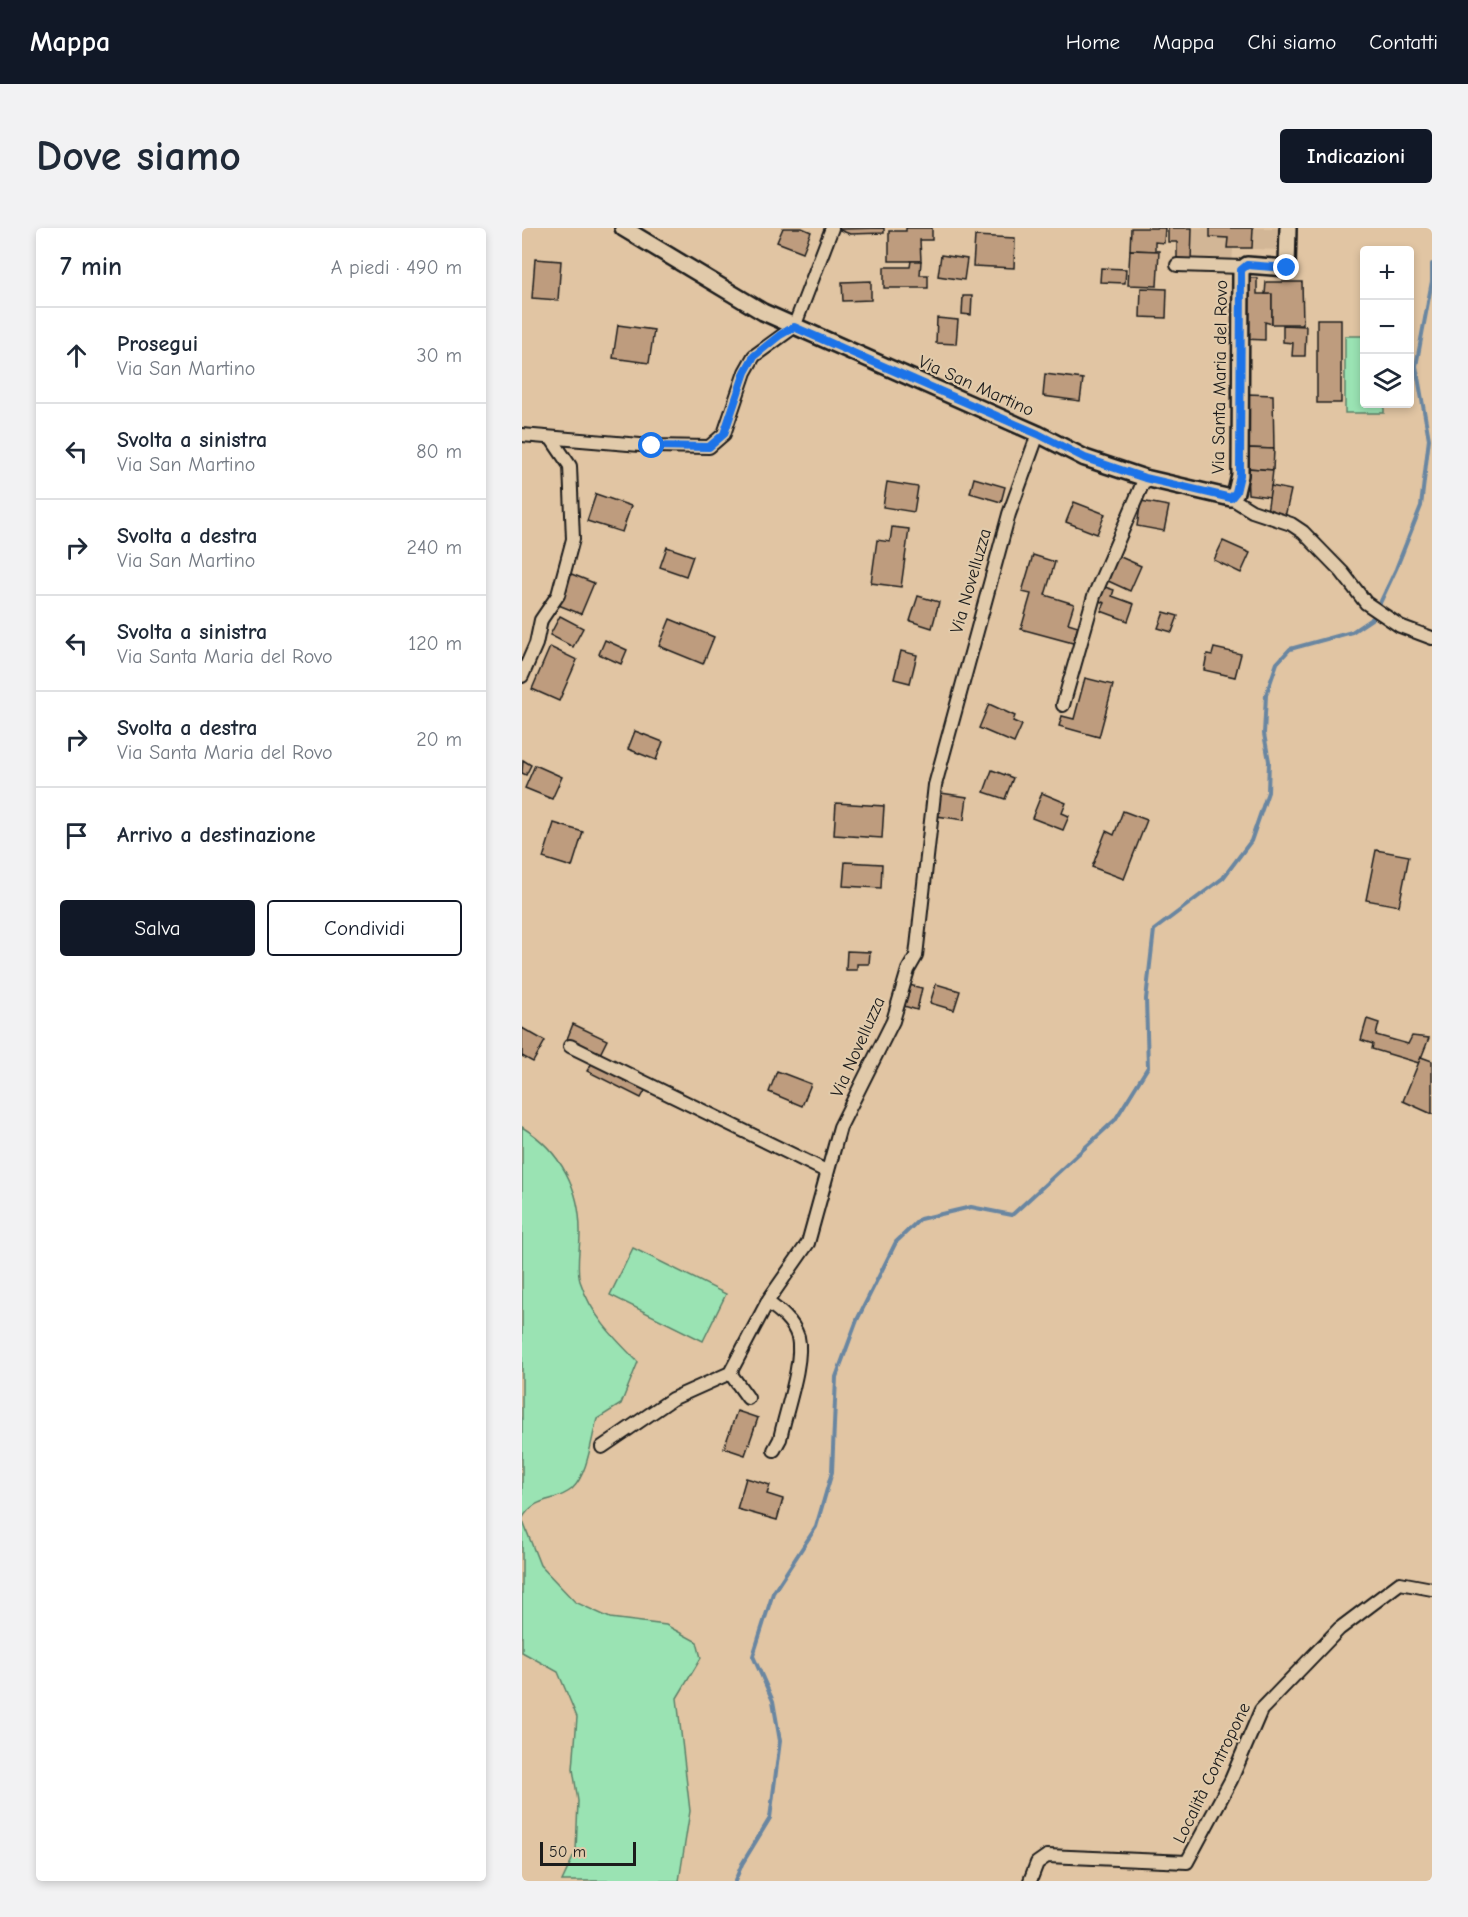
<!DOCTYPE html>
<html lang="it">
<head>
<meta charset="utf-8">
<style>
	body { margin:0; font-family:"Comic Neue",sans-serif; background:#f2f2f3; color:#1f2937 }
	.controls { position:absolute; right:18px; top:18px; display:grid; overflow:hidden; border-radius:6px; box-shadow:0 3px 9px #0003 }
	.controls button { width:54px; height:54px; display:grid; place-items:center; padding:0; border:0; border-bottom:2px solid #e0e1e3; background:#fff; color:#1f2937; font:30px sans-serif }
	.scale { position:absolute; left:18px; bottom:15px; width:96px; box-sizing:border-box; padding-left:6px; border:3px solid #1c1c1c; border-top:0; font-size:16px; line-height:21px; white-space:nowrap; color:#1c1c1c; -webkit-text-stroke:4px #e1caaa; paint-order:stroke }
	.stop { position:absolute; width:18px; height:18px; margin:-14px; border:4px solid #1a73e8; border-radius:50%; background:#fff }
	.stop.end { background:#1a73e8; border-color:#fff; box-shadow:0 2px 6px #0008 }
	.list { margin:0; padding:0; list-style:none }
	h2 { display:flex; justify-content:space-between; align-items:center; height:78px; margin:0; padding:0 24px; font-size:26px }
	h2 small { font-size:20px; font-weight:400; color:#747a83 }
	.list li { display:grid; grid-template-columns:39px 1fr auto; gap:18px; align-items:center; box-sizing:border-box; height:96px; padding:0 24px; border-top:2px solid #e0e1e3 }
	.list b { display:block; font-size:22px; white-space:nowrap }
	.list p { margin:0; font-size:20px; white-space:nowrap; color:#747a83 }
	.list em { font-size:20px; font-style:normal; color:#747a83 }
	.actions { display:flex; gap:12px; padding:18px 24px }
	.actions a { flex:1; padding:14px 0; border:2px solid #111827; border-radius:6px; text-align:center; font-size:21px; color:#111827 }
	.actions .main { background:#111827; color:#fff }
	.icon { flex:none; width:33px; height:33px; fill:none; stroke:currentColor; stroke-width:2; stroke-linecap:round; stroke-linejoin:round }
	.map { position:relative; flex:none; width:910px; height:1653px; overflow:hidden; border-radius:6px }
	header { display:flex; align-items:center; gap:36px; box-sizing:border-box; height:84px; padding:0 30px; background:#111827; color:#fff }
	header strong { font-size:28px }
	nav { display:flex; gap:33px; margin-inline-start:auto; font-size:21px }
	.intro { display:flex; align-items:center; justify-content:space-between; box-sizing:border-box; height:144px; padding:0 36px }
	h1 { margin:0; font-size:42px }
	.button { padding:15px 27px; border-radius:6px; background:#111827; color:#fff; font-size:21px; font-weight:700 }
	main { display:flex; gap:36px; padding:0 36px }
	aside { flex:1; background:#fff; border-radius:6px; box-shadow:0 3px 9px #0003 }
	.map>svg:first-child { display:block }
	.built { fill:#d2b696 }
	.green { fill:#9ae3b3; stroke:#5b8068; stroke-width:1.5 }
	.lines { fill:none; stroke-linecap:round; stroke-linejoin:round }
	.stream { stroke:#6986a1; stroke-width:4 }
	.building { fill:#be9c7e; stroke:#1c1c1c; stroke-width:1.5 }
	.minor-casing { stroke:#1c1c1c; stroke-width:16 }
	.tertiary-casing { stroke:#1c1c1c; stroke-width:20 }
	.minor { stroke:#e1caaa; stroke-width:12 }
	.tertiary { stroke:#e1caaa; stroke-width:15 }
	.route { stroke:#1a73e8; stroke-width:8 }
	.labels { text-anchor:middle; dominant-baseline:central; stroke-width:4.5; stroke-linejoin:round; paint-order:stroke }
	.street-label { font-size:18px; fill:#1c1c1c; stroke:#e1caaa }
</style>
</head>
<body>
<header>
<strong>Mappa</strong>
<nav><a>Home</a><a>Mappa</a><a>Chi siamo</a><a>Contatti</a></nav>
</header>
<div class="intro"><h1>Dove siamo</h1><a class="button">Indicazioni</a></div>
<main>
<aside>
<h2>7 min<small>A piedi · 490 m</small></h2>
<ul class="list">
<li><svg class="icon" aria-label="ahead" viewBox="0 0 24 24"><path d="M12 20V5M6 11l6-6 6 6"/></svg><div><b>Prosegui</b><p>Via San Martino</p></div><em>30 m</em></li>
<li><svg class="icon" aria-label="left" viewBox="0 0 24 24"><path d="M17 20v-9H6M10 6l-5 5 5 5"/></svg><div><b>Svolta a sinistra</b><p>Via San Martino</p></div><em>80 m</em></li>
<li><svg class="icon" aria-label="right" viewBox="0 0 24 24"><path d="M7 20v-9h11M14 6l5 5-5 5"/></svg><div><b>Svolta a destra</b><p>Via San Martino</p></div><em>240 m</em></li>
<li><svg class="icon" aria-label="left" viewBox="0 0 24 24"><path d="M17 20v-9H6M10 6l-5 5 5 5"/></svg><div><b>Svolta a sinistra</b><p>Via Santa Maria del Rovo</p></div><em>120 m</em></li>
<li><svg class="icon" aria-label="right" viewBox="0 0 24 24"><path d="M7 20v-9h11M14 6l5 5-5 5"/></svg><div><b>Svolta a destra</b><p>Via Santa Maria del Rovo</p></div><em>20 m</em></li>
<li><svg class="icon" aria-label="arrive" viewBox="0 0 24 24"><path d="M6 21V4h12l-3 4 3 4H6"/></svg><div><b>Arrivo a destinazione</b></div></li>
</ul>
<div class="actions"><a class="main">Salva</a><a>Condividi</a></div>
</aside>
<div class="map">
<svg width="910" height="1653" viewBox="0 0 910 1653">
	<rect width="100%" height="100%" fill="#e1c5a3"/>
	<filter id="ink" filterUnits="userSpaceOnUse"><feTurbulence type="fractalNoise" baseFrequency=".0167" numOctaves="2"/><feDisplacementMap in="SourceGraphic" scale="12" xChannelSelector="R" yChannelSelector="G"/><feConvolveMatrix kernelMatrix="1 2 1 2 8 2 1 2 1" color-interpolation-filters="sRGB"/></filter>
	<g filter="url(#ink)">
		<path class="built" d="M670,0H758L757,22L711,20L710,36L669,34Z"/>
		<g class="green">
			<path d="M823,108H842V176H862V185H823Z"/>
			<path d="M0,899C39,923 59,962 58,1007C58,1020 54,1040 58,1053C69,1087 91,1109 116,1134L99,1176L75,1191C69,1212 66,1246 50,1261C32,1276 15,1266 0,1291L18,1337L53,1374L88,1390L144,1397L175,1414L179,1430L155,1470L168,1583L157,1653H40L54,1623L56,1573L51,1541L55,1489L36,1444L0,1424Z"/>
			<path d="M111,1020L204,1066L181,1113L88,1067Z"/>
		</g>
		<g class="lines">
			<path class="stream" d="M213,1653L220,1636L248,1590L258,1513L251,1473L231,1428L251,1365L294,1299L310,1244L314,1149L335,1092L374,1014L398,991L449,979L490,987L593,892L626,839L624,771L632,702L701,650L729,613L746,564L747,533L742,506L744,467L755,435L768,421L830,404L851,390L874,341L899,278L907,211L894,138L910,53V36"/>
		</g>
		<g class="building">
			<path d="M261,0H280L289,4L281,24L255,14Z"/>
			<path d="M362,0V5L328,6L315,1Z"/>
			<path d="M384,0H410V12H398L399,33H367V3H384Z"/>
			<path d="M609,0H643L642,15L633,14V23L608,22Z"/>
			<path d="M646,0H670L669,34H655V14H646Z"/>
			<path d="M688,0H731L730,20H705L706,10L688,9Z"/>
			<path d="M453,8L493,10L492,40L451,38Z"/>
			<path d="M608,22L637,23L635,58L606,57Z"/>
			<path d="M419,27L445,31L442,52L416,48Z"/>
			<path d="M13,31L39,33L36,72L10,70Z"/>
			<path d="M389,33H399L398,47H406V60H362V39H388Z"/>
			<path d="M579,40L604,41L603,55L578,54Z"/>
			<path d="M724,50H735V66H750V96L743,94V112L722,111Z"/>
			<path d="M349,53V72L321,73L320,54Z"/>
			<path d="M744,54H780L781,96H750V66H743Z"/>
			<path d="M619,60L645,61L644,90L618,89Z"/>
			<path d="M441,68H450L449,87L440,86Z"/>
			<path d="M415,90L436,92L434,116L414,115Z"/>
			<rect x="795" y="91" width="24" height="84"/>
			<path d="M96,97L132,102L127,135L91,130Z"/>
			<path d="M761,97L784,98L783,128H770L771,115L761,114Z"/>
			<path d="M523,146L561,151L558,173L521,168Z"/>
			<path d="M726,166L751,167L752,221L725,220Z"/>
			<path d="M725,220L752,221L751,242L725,240Z"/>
			<path d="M725,240L751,242L748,269L726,266Z"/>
			<path d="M452,250L483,259L479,274L448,265Z"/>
			<path d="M365,254L396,259L392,284L361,279Z"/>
			<path d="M749,258L769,262L763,289L745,284Z"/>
			<path d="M74,266L109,278L100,304L65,293Z"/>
			<path d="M619,273L647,278L642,303L615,298Z"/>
			<path d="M552,274L583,286L575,306L544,294Z"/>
			<path d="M370,299L387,301L379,359L349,355L355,312L368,314Z"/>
			<path d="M701,313L728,325L719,345L692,332Z"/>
			<path d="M145,319L171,328L164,348L138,339Z"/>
			<path d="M511,327L533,334L523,367L552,376L546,395L556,398L551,415L499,401L509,366L500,364Z"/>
			<path d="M594,327L619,338L608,363L584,352Z"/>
			<path d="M47,345L72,355L59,386L34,376Z"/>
			<path d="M580,358L592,362L590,368L612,376L606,393L579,383L583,375L574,372Z"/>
			<path d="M396,368L417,374L410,400L388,393Z"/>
			<path d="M642,384L656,388L650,404L636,400Z"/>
			<path d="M38,388L61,400L51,419L28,407Z"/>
			<path d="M148,391L192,409L181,436L137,418Z"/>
			<path d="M83,412L105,422L99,436L77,426Z"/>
			<path d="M28,419L55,432L37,473L10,461Z"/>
			<path d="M692,420L719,426L713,449L682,442L685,426L690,427Z"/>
			<path d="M379,423L395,427L388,455L372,451Z"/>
			<path d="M563,450L591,457L577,509L537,498L540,488L552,491Z"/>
			<path d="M467,476L493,488L491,493L500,497L492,515L457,500Z"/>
			<path d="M113,503L141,514L134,532L106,521Z"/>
			<path d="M1,532L9,537L4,547L0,545Z"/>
			<path d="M13,537L40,549L30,571L3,560Z"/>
			<path d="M470,542L491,550L483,571L462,564Z"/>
			<path d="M419,565L445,569L442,592L415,588Z"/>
			<path d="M520,565L544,575L540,585L547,588L541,602L510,590Z"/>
			<path d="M314,575L362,578L360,610L312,607Z"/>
			<path d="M601,583L625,592L602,651L570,639L584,603L592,607Z"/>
			<path d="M32,595L61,604L50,639L21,630Z"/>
			<path d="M854,622L887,628L877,678L844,672Z"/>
			<path d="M323,634L360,636L359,660L321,658Z"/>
			<path d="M325,723L348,724L347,736H335V742H324Z"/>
			<path d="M414,756L438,763L432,782L408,775Z"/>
			<path d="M387,757L400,760L395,782L382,778Z"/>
			<path d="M845,791L857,795L854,807L886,816L890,808L907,810L897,835L850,821L851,816L839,812Z"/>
			<path d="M51,796L85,812L78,826L45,811Z"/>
			<path d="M0,800L23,813L11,834L0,828Z"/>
			<path d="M899,829L910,833V886L881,873Z"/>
			<path d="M71,833L125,859L119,870L65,843Z"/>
			<path d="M255,843L289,856L280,878L247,864Z"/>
			<path d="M215,1183L236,1190L223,1227L202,1220Z"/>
			<path d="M224,1250L248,1257L245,1266L261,1271L255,1292L215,1281Z"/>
		</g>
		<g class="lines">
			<g class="minor-casing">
				<g id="minor">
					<path d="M655,37L721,39"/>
					<path d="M0,207L130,218L187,219L202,206L223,144L232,128L272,99L310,0"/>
					<path d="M709,270L730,283L769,296L781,304L820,344L844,375L878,398L910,410"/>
					<path d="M0,448L14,416L19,392L36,367L51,311L48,238L29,210"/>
					<path d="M541,477L572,368L623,250"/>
					<path d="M48,818L304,943"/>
					<path d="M245,1074C258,1083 271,1093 276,1109C282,1134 263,1185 258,1211L252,1222"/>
					<path d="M208,1145L226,1170"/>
					<path d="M80,1219L150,1171L208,1145L247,1071L286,1015L318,899L371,793L386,742L394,728L413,557L487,286L516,206"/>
					<path d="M508,1653L515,1635L525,1628L665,1634L709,1552L739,1482L817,1401L878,1355L910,1361"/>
				</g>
			</g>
			<g class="tertiary-casing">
				<path id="tertiary" d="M101,0L241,84L516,206L563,230L623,250L709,270L714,264L718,247L719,42L725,37L765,40L766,0"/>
			</g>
			<use href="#minor" class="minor"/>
			<use href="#tertiary" class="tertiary"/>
		</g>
	</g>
	<g class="lines" filter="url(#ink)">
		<path class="route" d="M130,218L187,219L202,206L223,144L232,128L258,107L272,99L516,206L563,230L623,250L709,270L714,264L718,247L719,42L725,37L765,40"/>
	</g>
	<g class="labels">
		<g class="street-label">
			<text transform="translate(698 149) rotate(-89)">Via Santa Maria del Rovo</text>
			<text transform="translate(454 158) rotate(24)">Via San Martino</text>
			<text transform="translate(449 353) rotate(-74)">Via Novelluzza</text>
			<text transform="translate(336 819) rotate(-66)">Via Novelluzza</text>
			<text transform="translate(690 1545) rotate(-64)">Località Contropone</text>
		</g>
	</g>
</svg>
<div class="controls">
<button>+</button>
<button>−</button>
<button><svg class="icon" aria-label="layers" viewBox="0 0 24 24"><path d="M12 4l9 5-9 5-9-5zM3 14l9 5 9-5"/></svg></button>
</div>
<div class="scale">50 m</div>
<div class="stop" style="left:130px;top:218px"></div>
<div class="stop end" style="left:765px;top:40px"></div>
</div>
</main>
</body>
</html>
